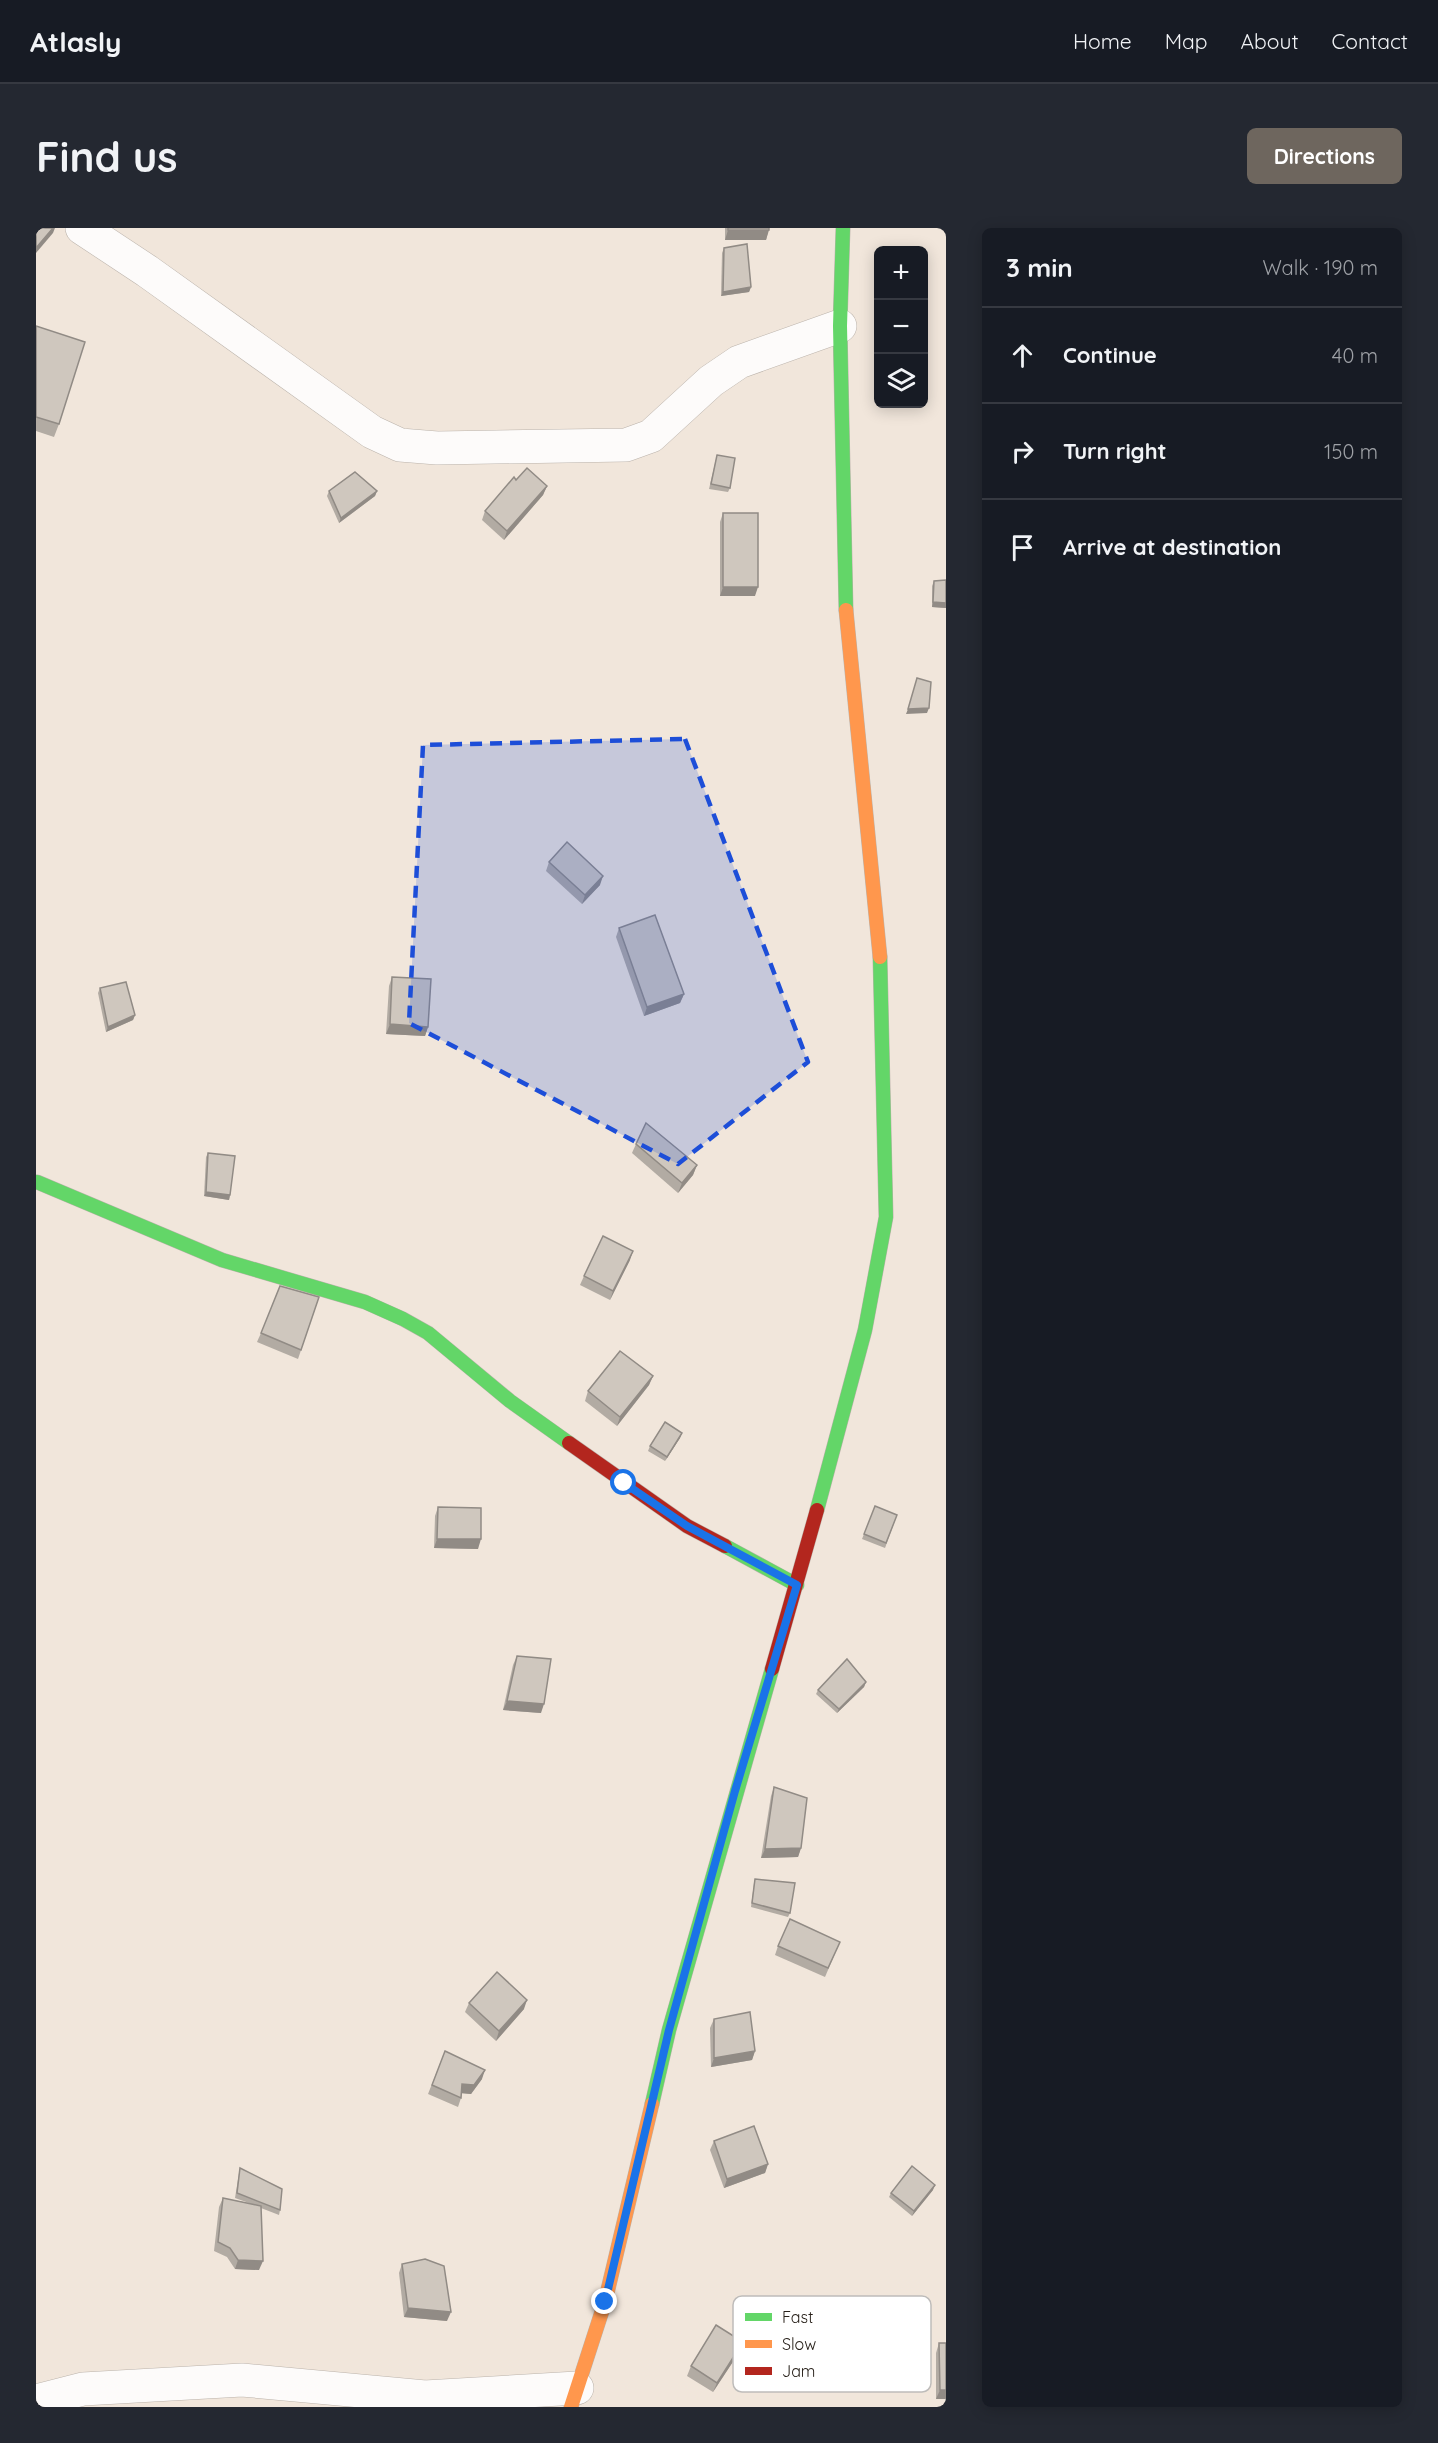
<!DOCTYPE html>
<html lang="en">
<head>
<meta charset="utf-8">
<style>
	body { margin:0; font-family:Quicksand,sans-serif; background:#242831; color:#f1f3f6 }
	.controls { position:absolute; right:18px; top:18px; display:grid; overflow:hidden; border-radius:9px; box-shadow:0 3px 15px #0003 }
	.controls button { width:54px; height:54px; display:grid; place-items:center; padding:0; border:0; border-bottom:2px solid #363941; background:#171b24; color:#f1f3f6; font:30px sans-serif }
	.stop { position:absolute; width:18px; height:18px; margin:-14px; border:4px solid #1a73e8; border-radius:50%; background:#fff }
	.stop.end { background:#1a73e8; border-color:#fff; box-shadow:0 2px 6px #0008 }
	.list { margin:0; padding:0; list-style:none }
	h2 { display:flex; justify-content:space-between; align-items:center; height:78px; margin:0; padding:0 24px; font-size:26px }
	h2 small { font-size:20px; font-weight:400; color:#9ea1a6 }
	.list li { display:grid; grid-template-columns:39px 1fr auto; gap:18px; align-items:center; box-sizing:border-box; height:96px; padding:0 24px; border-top:2px solid #363941 }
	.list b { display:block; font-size:22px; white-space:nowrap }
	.list em { font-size:20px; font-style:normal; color:#9ea1a6 }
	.icon { flex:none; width:33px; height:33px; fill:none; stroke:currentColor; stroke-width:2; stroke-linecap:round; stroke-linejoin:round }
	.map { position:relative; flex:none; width:910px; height:2179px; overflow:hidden; border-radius:9px }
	header { display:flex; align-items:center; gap:36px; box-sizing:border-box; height:84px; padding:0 30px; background:#171b24; border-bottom:2px solid #363941 }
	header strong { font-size:28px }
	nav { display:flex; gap:33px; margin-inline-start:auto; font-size:21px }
	.intro { display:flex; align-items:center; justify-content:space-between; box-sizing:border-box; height:144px; padding:0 36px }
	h1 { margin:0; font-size:42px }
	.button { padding:15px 27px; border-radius:9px; background:#6e665e; color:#fff; font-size:21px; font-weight:700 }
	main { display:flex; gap:36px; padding:0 36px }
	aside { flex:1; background:#171b24; border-radius:9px; box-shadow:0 3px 15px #0003 }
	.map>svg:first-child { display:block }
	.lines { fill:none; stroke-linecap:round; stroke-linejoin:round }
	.street-casing { stroke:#bbb3ab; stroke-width:34 }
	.fast-casing { stroke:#bbb3ab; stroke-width:15 }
	.slow-casing { stroke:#bbb3ab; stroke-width:15 }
	.jam-casing { stroke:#bbb3ab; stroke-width:15 }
	.street { stroke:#fdfbfa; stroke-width:33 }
	.fast { stroke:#63d668; stroke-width:14 }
	.slow { stroke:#ff974d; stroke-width:14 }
	.jam { stroke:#b3261e; stroke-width:14 }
	.wall { fill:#b2aba3 }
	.shaded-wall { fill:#918b85 }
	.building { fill:#cfc7be; stroke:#918b85; stroke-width:1.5 }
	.route { stroke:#1a73e8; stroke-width:8 }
	.marked { fill:#1d4ed8; fill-opacity:0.2; stroke:#1d4ed8; stroke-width:4.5; stroke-dasharray:12 8; stroke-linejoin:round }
	.key { fill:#fff; stroke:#bebcba; stroke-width:1.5 }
	.key-label { font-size:16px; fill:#28211a }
</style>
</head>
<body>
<header>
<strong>Atlasly</strong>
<nav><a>Home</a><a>Map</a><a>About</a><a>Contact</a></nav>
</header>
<div class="intro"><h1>Find us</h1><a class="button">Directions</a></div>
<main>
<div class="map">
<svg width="910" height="2179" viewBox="0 0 910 2179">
	<rect width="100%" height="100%" fill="#f1e6db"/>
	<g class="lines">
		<g class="street-casing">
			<g id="street">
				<path d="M46,0L111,43L336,204L364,217L401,220L590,217L615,208L675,153L703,134L804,98"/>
				<path d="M0,2173L47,2161L206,2152L389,2169L541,2160"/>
			</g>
		</g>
		<g class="fast-casing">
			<g id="fast">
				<path d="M807,0L804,98L810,382"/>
				<path d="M1,954L186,1032L329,1074L367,1091L392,1105L474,1173L533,1215"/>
				<path d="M781,1282L829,1102L850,989L844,729"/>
				<path d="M689,1318L761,1357"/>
				<path d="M616,1876L633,1802L736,1441"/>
			</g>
		</g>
		<g class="slow-casing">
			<g id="slow">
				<path d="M810,382L844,729"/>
				<path d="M535,2179L569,2074L616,1876"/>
			</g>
		</g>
		<g class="jam-casing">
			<g id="jam">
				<path d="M533,1215L651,1298L689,1318"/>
				<path d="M736,1441L781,1282"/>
			</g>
		</g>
		<use href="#street" class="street"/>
		<use href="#fast" class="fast"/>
		<use href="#slow" class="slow"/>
		<use href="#jam" class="jam"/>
	</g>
	<g class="wall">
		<path d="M689,0H733L730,12H689Z"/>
		<path d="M688,20L715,59L713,64L685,68L686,25Z"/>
		<path d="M0,98L23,196L18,209L0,203Z"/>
		<path d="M681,227L694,260L692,264L673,261Z"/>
		<path d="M480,252L511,258L507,267L468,312L446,292L449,283Z"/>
		<path d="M293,263H341L339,268L303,295L291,268Z"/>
		<path d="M687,285L719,368H684V294Z"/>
		<path d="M910,352V380L896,379V358L898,353Z"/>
		<path d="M513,634L564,657L546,676L510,643Z"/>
		<path d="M583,700L648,766L644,775L608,788L580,709Z"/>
		<path d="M356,749L392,799L389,808L350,806L353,758Z"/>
		<path d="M64,760L99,787L97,792L70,804L62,765Z"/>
		<path d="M600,916L661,937L657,947L642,965L596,925Z"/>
		<path d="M172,925L194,967L193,972L168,968L170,929Z"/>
		<path d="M594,1032L574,1072L544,1057L548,1048Z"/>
		<path d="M283,1069L262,1131L221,1114L225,1105Z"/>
		<path d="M617,1148L613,1157L581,1198L549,1173L552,1163Z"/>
		<path d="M646,1205L644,1210L629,1233L612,1223L614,1218Z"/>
		<path d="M402,1279L442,1321L398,1320L399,1288Z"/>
		<path d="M861,1287L849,1320L826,1311L828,1306Z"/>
		<path d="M481,1428L505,1485L467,1482L477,1437Z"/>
		<path d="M830,1454L828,1459L801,1485L780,1466L782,1462Z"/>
		<path d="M738,1559L765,1620L762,1629L725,1630L735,1568Z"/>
		<path d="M719,1651L754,1685L752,1689L715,1679L718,1655Z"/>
		<path d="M804,1714L789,1749L739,1727L742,1718Z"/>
		<path d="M433,1775L488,1781L460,1813L429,1784Z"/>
		<path d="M678,1791L719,1823L716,1832L675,1839L674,1800Z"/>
		<path d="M409,1823L446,1851L435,1866L426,1865L425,1870L422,1879L392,1866Z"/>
		<path d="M678,1913L732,1936L729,1945L688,1960L674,1922Z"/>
		<path d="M204,1940L244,1982L243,1987L225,1980L223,2042L199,2041L191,2029L178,2023L183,1979L187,1970L213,1975L199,1970L203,1945Z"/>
		<path d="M897,1962L876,1988L853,1969L855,1965Z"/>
		<path d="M366,2036L411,2093L368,2089L363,2045Z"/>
		<path d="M903,2115H910V2171H900V2125Z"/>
		<path d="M704,2123L677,2164L651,2148L655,2138Z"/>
	</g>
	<g class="shaded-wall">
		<path d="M17,0H19L17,5L0,25V20Z"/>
		<path d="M692,2H733L730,12H689Z"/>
		<path d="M715,59L713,64L685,68L687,64Z"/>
		<path d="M511,258L507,267L468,312L471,303Z"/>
		<path d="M341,263L339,268L303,295L305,290Z"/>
		<path d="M687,359H722L719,368H684Z"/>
		<path d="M897,374L910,375V380L896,379Z"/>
		<path d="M893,480L891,485L870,486L872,481Z"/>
		<path d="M567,648L564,657L546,676L549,667Z"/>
		<path d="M648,766L644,775L608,788L611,779Z"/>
		<path d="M99,787L97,792L70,804L72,799Z"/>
		<path d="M354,796L392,799L389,808L350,806Z"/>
		<path d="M661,937L657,947L642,965L646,955Z"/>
		<path d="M170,964L194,967L193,972L168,968Z"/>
		<path d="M597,1023L594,1032L574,1072L577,1063Z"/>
		<path d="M617,1148L613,1157L581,1198L584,1189Z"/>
		<path d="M646,1205L644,1210L629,1233L631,1229Z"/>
		<path d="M401,1311H445L442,1321L398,1320Z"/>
		<path d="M830,1454L828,1459L801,1485L803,1481Z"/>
		<path d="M471,1473L508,1476L505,1485L467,1482Z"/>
		<path d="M765,1620L762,1629L725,1630L729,1621Z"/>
		<path d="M491,1772L488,1781L460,1813L463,1803Z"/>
		<path d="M719,1823L716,1832L675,1839L678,1830Z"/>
		<path d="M449,1842L446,1851L435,1866L423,1865L426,1856Z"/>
		<path d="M732,1936L729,1945L688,1960L691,1951Z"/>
		<path d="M899,1957L897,1962L876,1988L878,1983Z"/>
		<path d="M202,2032L227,2033L223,2042L199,2041Z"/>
		<path d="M372,2080L415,2084L411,2093L368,2089Z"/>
		<path d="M707,2114L704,2123L677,2164L681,2155Z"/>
		<path d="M904,2162H910V2171H900Z"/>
	</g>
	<g class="building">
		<path d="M0,0H17L0,20Z"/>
		<rect x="692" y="0" width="41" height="2"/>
		<path d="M711,16L715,59L687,64L688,20Z"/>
		<path d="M0,98L49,114L23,196L0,189Z"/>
		<path d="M681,227L699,230L694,260L675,256Z"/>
		<path d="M491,240L511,258L471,303L449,283L478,249L480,252Z"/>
		<path d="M319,244L341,263L305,290L293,263Z"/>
		<rect x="687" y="285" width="35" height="74"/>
		<path d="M910,352V375L897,374L898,353Z"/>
		<path d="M881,450L895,454L893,480L872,481Z"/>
		<path d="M531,614L567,648L549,667L513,634Z"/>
		<path d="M619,687L648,766L611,779L583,700Z"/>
		<path d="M356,749L395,751L392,799L354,796Z"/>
		<path d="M90,754L99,787L72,799L64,760Z"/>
		<path d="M610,895L661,937L646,955L600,916Z"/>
		<path d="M172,925L199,928L194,967L170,964Z"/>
		<path d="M567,1008L597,1023L577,1063L548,1048Z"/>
		<path d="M244,1058L283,1069L265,1122L225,1105Z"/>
		<path d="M584,1123L617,1148L584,1189L552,1163Z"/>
		<path d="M629,1194L646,1205L631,1229L614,1218Z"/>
		<path d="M839,1278L861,1287L850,1315L828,1306Z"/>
		<path d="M402,1279L445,1280V1311H401Z"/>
		<path d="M481,1428L515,1431L508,1476L471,1473Z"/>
		<path d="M811,1431L830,1454L803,1481L782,1462Z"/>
		<path d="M738,1559L771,1570L765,1620L729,1621Z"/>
		<path d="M719,1651L759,1655L754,1685L716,1675Z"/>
		<path d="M754,1691L804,1714L792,1740L742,1718Z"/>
		<path d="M461,1744L491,1772L463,1803L433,1775Z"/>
		<path d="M714,1784L719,1823L678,1830V1791Z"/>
		<path d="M409,1823L449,1842L438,1857L426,1856L425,1870L396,1857Z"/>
		<path d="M718,1898L732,1936L691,1951L678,1913Z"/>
		<path d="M876,1938L899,1957L878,1983L855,1965Z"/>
		<path d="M204,1940L246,1961L244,1982L201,1965Z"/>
		<path d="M187,1970L225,1978L227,2033L202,2032L194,2020L182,2014Z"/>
		<path d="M389,2031L408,2038L415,2084L372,2080L366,2036Z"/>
		<path d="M680,2097L707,2114L681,2155L655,2138Z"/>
		<path d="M903,2115H910V2162H904Z"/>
	</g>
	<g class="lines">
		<path class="route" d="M569,2074L633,1802L699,1563L761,1357L651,1298L588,1255"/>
	</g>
	<path class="marked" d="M649,511L772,834L642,936L373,795L387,517Z"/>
	<rect x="697" y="2068" width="198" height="96" rx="9" class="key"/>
	<rect x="709" y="2085" width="27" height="8" fill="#63d668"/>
	<rect x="709" y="2112" width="27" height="8" fill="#ff974d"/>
	<rect x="709" y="2139" width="27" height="8" fill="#b3261e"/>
	<g class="key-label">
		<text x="746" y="2095">Fast</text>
		<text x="746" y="2122">Slow</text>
		<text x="746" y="2149">Jam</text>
	</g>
</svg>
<div class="controls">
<button>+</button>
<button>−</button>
<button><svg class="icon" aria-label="layers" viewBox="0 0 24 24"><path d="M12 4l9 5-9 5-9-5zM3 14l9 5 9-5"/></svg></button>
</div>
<div class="stop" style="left:588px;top:1255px"></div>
<div class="stop end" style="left:569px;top:2074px"></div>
</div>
<aside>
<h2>3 min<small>Walk · 190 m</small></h2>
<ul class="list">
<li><svg class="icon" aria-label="ahead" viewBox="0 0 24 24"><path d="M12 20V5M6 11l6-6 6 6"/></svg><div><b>Continue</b></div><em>40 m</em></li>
<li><svg class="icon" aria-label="right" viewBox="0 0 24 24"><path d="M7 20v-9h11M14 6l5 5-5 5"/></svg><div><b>Turn right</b></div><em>150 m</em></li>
<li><svg class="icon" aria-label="arrive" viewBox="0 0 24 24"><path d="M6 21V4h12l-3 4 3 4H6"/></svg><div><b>Arrive at destination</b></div></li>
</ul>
</aside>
</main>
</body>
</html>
